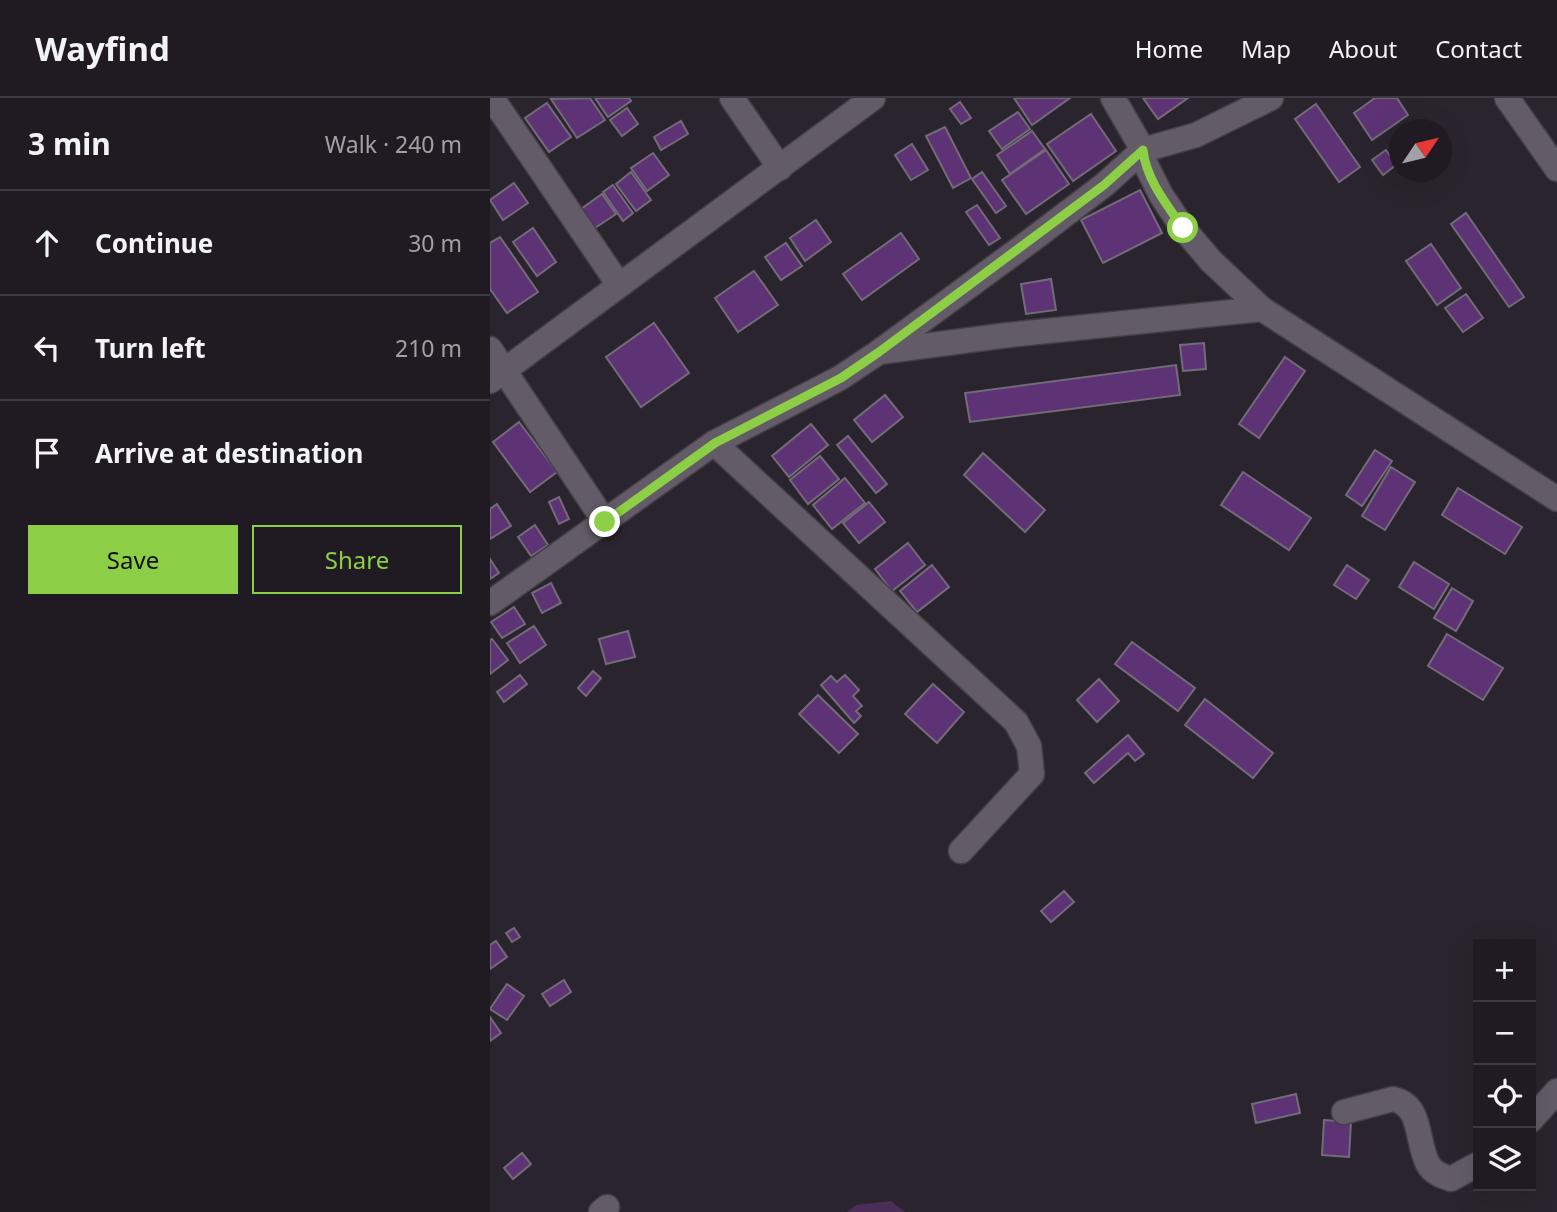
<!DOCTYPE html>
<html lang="en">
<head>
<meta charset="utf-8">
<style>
	body { margin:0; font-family:"Noto Sans",sans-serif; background:#2d282f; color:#f1f3f6 }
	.controls { position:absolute; right:21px; bottom:21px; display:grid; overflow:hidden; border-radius:0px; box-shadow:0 7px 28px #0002 }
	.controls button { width:63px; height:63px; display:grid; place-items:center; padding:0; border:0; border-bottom:2px solid #3d3940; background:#201b22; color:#f1f3f6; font:35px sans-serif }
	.compass { position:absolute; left:899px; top:21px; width:63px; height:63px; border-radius:50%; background:#201b22; box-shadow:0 7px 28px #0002; rotate:55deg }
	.stop { position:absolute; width:21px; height:21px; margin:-16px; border:5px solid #8cce45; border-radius:50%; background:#fff }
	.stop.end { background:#8cce45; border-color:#fff; box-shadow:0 2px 7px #0008 }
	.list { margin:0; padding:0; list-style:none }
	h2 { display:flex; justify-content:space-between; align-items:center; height:91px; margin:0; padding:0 28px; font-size:30px }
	h2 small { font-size:23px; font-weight:400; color:#a2a1a5 }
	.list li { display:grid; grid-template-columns:46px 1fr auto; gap:21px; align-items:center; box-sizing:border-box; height:105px; padding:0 28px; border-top:2px solid #3d3940 }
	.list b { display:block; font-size:26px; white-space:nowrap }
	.list em { font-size:23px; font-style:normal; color:#a2a1a5 }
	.actions { display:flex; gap:14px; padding:21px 28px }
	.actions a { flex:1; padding:16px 0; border:2px solid #8cce45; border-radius:0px; text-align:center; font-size:24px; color:#8cce45 }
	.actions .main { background:#8cce45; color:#111 }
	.icon { flex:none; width:38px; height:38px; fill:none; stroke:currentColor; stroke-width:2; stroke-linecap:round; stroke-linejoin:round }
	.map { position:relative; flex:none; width:1067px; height:1114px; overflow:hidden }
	header { display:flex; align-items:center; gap:42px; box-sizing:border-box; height:98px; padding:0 35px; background:#201b22; border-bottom:2px solid #3d3940 }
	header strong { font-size:33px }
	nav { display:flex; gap:38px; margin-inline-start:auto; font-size:24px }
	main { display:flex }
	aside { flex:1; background:#201b22 }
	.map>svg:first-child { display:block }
	.green { fill:#492f58 }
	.building { fill:#5d3375; stroke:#736b78; stroke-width:2 }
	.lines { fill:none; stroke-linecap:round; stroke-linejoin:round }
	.minor-casing { stroke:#443f47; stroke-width:27 }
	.minor { stroke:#635c68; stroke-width:24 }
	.route { stroke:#8cce45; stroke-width:9 }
</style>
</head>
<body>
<header>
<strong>Wayfind</strong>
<nav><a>Home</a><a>Map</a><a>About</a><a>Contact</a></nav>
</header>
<main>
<aside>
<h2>3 min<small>Walk · 240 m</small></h2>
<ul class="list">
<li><svg class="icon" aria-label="ahead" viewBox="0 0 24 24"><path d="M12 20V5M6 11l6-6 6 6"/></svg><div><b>Continue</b></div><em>30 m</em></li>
<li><svg class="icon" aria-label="left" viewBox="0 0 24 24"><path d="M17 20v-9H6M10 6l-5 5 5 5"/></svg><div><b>Turn left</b></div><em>210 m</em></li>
<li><svg class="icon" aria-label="arrive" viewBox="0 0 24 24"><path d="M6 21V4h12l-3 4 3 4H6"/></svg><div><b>Arrive at destination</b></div></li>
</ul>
<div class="actions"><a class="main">Save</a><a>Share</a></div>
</aside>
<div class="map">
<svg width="1067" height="1114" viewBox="0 0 1067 1114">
	<rect width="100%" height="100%" fill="#2a242e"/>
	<path class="green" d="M401,1103L415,1114H357L366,1107Z"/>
	<g class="building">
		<path d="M100,0L115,22L87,40L61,1Z"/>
		<path d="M105,0H139L141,3L118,19Z"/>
		<path d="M524,0H580L542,27Z"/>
		<path d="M653,0H698L668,21Z"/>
		<path d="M885,0H907L918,17L882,42L864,15Z"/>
		<path d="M470,4L481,20L471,26L460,11Z"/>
		<path d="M57,5L81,39L59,54L35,20Z"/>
		<path d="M826,6L870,69L849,84L805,21Z"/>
		<path d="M137,10L148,26L132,38L120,22Z"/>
		<path d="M528,14L540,31L512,51L499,33Z"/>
		<path d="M601,16L626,53L583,83L557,46Z"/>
		<path d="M191,23L198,36L171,52L164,39Z"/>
		<path d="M455,29L481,80L463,90L436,38Z"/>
		<path d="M542,33L555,51L520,76L507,57Z"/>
		<path d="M422,46L438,72L421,82L405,57Z"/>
		<path d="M556,52L579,86L536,116L512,82Z"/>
		<path d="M896,52L906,67L893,77L882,62Z"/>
		<path d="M163,55L179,77L157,93L141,70Z"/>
		<path d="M141,74L161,102L146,113L126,86Z"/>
		<path d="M492,74L516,108L506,115L482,81Z"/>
		<path d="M24,85L38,105L13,122L0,102Z"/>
		<path d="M123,87L143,115L133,123L113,94Z"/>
		<path d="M650,92L672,135L613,165L591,122Z"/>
		<path d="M112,96L126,116L105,130L91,111Z"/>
		<path d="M487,107L510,140L499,147L476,114Z"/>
		<path d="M976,115L1034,199L1019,209L961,126Z"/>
		<path d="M326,122L341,144L315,163L300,140Z"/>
		<path d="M43,130L66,164L47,178L23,144Z"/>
		<path d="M411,135L429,161L372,202L353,176Z"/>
		<path d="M10,139L48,194L17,215L0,191V145Z"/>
		<path d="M296,145L312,168L291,182L275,159Z"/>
		<path d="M941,146L971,190L947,207L916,163Z"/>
		<path d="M264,173L288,207L248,234L225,200Z"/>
		<path d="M561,181L566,212L536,216L531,186Z"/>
		<path d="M976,196L993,220L973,234L955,210Z"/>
		<path d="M164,225L199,275L151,309L116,259Z"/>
		<path d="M714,245L716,271L693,273L690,247Z"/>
		<path d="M795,259L815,273L769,340L749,326Z"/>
		<path d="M686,267L690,297L480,324L475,295Z"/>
		<path d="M395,297L413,319L382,344L364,322Z"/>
		<path d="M29,324L67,374L40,394L3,344Z"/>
		<path d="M321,326L338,347L299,379L282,358Z"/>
		<path d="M358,338L397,386L386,395L347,347Z"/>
		<path d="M885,352L902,363L872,408L856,397Z"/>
		<path d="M493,355L555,412L535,434L474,377Z"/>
		<path d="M330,358L349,381L318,406L300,382Z"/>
		<path d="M901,369L925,384L895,432L872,418Z"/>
		<path d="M753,374L821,420L799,452L731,407Z"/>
		<path d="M355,380L375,405L342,431L323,407Z"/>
		<path d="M968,390L1032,429L1015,456L952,417Z"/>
		<path d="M69,399L79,421L69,426L59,404Z"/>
		<path d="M379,404L395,424L369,445L353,425Z"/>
		<path d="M7,406L21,428L0,441V411Z"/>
		<path d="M45,427L58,447L41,458L28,439Z"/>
		<path d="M418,445L435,467L402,493L385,471Z"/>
		<path d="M0,461L9,475L0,481Z"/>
		<path d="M924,464L959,486L944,511L909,489Z"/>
		<path d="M442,467L459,489L427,514L410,493Z"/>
		<path d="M857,467L879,482L866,501L844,487Z"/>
		<path d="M61,485L71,505L52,515L42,495Z"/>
		<path d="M962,490L983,503L966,533L944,520Z"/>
		<path d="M24,509L35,526L12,540L1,524Z"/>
		<path d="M44,528L56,547L30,565L17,545Z"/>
		<path d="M138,533L145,559L116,566L109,541Z"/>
		<path d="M957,536L1013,570L993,602L938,568Z"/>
		<path d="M2,541L18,562L0,576V542Z"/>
		<path d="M642,544L705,590L688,613L625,566Z"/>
		<path d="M103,573L111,580L96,598L88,590Z"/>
		<path d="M30,577L37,586L14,604L7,594Z"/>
		<path d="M355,577L369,592L363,598L372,608L366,613L371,618L364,625L331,587L341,578L347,584Z"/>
		<path d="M609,581L629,603L607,624L587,602Z"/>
		<path d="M443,586L474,614L447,645L415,616Z"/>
		<path d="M328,597L368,636L349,655L309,616Z"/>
		<path d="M715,601L783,655L763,680L695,627Z"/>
		<path d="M638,637L654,656L645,663L638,655L604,685L595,675Z"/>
		<path d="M574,793L584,804L561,824L551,813Z"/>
		<path d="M24,830L30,839L22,844L16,835Z"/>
		<path d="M6,843L17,859L0,871V847Z"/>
		<path d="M74,882L81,894L60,908L52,896Z"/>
		<path d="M17,886L34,898L17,922L0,911Z"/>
		<path d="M0,919L11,935L0,943Z"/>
		<path d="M806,996L810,1015L766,1025L762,1006Z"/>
		<path d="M834,1022L861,1024L859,1059L832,1057Z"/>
		<path d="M32,1055L41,1066L23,1081L14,1070Z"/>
	</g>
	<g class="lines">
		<g class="minor-casing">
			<g id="minor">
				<path d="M2,0L129,187"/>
				<path d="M242,0L290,70"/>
				<path d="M623,0L653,52L655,65L671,97L693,130L721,163L772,211L1067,401"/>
				<path d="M1017,0L1067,71"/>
				<path d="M0,251L115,424"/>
				<path d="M389,254L539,144L614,87L653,52L706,37L781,0"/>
				<path d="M0,283L383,0"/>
				<path d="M224,345L526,624L539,648L542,676L471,753"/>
				<path d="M0,505L224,345L350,280L389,254L518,237L772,211"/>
				<path d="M854,1014L903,1001C933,1007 926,1045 938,1066C943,1075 952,1078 961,1081L988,1066"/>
				<path d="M1041,1022L1067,993"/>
				<path d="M111,1114L117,1109"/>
			</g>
		</g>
		<use href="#minor" class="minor"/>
	</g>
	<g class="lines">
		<path class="route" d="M115,424L225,345L351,280L389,254L614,87L653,52C656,81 677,107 693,130"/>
	</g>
</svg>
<div class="controls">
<button>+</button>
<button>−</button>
<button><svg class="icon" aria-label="locate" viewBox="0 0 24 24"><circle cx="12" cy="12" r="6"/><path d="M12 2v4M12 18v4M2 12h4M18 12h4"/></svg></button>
<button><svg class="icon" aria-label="layers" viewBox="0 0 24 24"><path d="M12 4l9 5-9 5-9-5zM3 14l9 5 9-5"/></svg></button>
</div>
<svg class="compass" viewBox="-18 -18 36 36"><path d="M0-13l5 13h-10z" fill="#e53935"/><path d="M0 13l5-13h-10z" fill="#a2a1a5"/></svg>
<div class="stop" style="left:693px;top:130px"></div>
<div class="stop end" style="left:115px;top:424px"></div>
</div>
</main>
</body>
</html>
